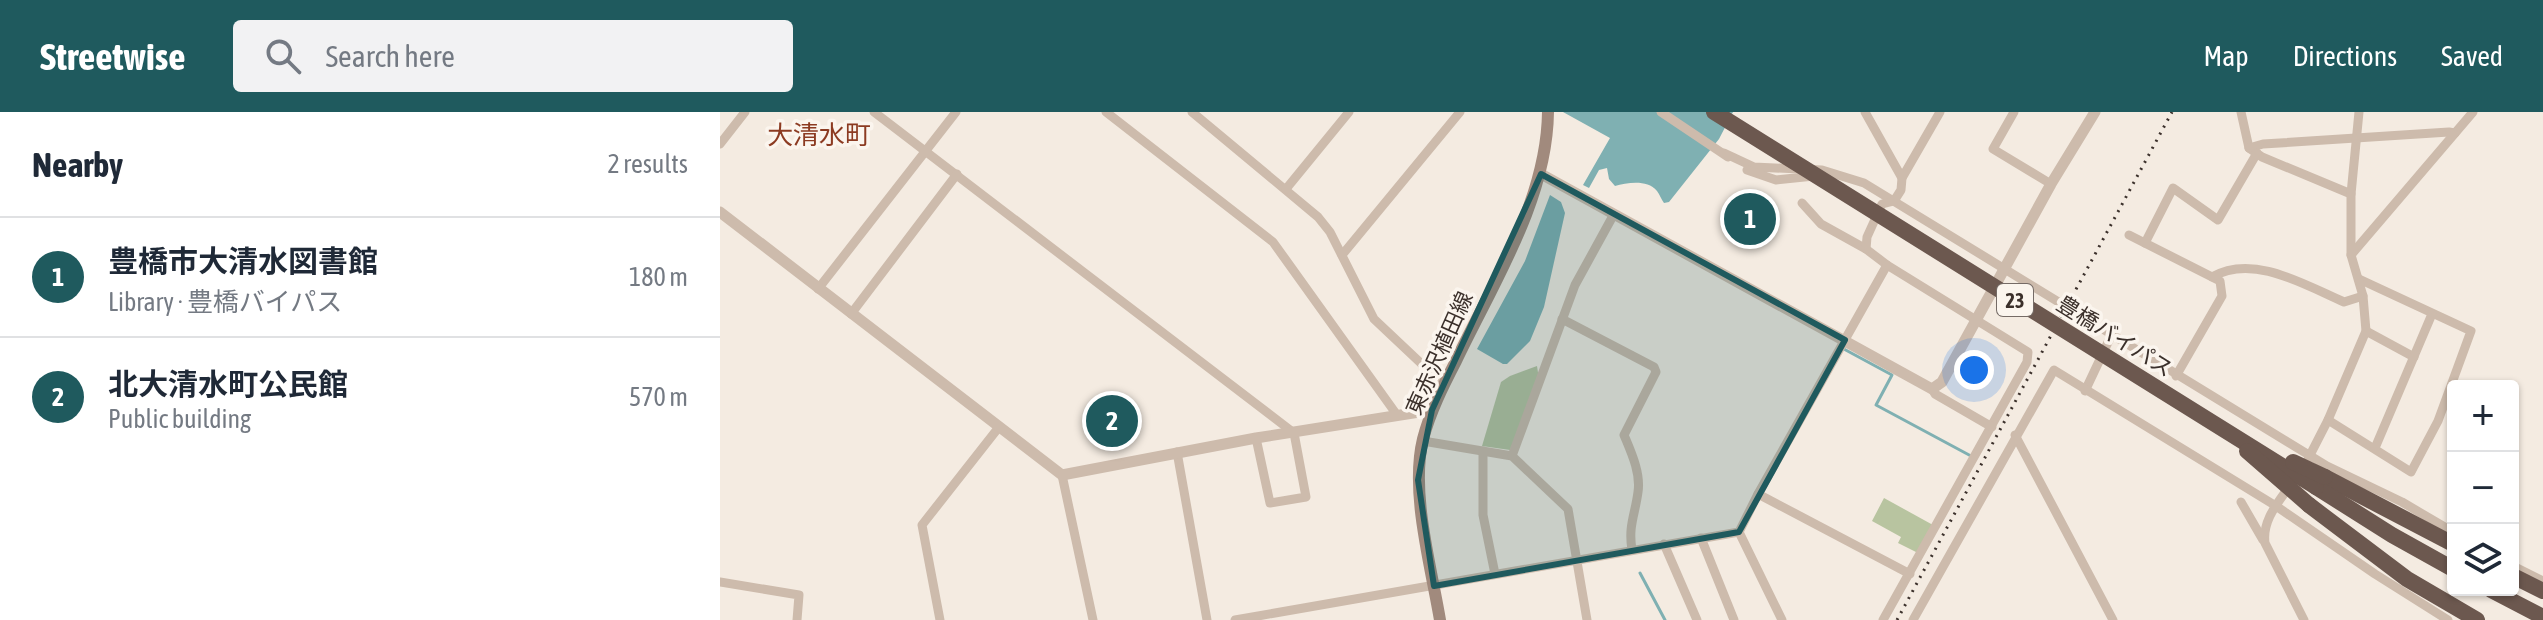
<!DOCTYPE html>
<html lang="en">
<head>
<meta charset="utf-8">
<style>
	body { margin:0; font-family:"Asap Condensed","Noto Sans JP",sans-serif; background:#f2f2f3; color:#1f2937 }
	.controls { position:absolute; right:24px; bottom:24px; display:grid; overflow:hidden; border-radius:8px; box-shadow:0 2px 6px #0004 }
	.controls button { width:72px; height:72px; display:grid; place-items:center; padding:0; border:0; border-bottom:2px solid #e0e1e3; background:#fff; color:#1f2937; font:40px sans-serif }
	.you { position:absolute; left:1254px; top:258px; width:28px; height:28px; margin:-20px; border:6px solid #fff; border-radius:50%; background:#1a73e8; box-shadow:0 0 0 12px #1a73e833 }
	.badge { display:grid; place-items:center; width:52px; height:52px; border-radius:50%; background:#1f5a5e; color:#fff; font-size:26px; font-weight:700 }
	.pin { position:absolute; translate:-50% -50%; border:4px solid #fff; box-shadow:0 2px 8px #0006 }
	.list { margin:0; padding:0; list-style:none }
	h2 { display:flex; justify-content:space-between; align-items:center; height:104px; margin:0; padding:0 32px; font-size:34px }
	h2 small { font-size:26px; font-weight:400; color:#747a83 }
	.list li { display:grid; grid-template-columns:52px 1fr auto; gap:24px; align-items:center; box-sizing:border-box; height:120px; padding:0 32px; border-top:2px solid #e0e1e3 }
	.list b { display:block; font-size:30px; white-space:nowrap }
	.list p { margin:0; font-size:26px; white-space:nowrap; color:#747a83 }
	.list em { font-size:26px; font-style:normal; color:#747a83 }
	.icon { flex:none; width:44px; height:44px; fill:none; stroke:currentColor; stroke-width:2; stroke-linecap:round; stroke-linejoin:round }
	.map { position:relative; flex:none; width:1823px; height:508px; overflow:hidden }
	header { display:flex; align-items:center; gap:48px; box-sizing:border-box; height:112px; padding:0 40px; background:#1f5a5e; color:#fff }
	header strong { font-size:38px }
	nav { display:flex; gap:44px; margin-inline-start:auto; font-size:28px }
	.search { width:560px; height:72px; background:#f2f2f3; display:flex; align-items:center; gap:20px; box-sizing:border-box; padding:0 28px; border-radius:8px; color:#747a83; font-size:30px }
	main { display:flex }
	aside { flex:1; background:#fff }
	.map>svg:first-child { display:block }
	.green { fill:#b8c4a0 }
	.water { fill:#7fb0b2 }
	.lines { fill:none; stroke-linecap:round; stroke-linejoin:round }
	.stream { stroke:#7fb0b2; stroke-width:3 }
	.minor { stroke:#cdbbac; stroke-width:9 }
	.tertiary { stroke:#cdbbac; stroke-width:11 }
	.secondary { stroke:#a18a7d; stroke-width:12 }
	.trunk { stroke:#6c584f; stroke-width:16 }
	.rail { stroke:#3b302b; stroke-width:3; stroke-dasharray:2 6; stroke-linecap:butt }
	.trunk-bridge { stroke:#6c584f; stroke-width:16 }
	.marked { fill:#1f5a5e; fill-opacity:0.2; stroke:#1f5a5e; stroke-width:6; stroke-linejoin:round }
	.labels { text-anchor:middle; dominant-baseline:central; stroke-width:7; stroke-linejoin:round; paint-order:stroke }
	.shield { fill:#fbf5ee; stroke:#756b66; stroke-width:2 }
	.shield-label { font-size:20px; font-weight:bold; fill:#3b302b }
	.street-label { font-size:22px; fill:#3b302b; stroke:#fbf5ee }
	.quarter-label { font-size:26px; fill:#8c3b22; stroke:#fbf5ee }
</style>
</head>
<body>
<header>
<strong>Streetwise</strong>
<div class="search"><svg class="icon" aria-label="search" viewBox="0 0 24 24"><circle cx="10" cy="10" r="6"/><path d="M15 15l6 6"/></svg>Search here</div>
<nav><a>Map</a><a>Directions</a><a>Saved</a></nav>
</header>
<main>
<aside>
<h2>Nearby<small>2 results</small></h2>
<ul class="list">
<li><span class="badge">1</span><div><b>豊橋市大清水図書館</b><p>Library · 豊橋バイパス</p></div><em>180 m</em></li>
<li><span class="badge">2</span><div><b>北大清水町公民館</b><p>Public building</p></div><em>570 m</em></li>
</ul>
</aside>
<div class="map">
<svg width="1823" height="508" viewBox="0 0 1823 508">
	<rect width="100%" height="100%" fill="#f4ebe1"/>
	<g class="green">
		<path d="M817,254L819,267L790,338L762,334L781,270L790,264Z"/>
		<path d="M1164,386L1213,413L1198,441L1178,431L1181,425L1152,409Z"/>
	</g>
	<g class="water">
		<path d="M843,0H1013L999,27L949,90L944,91C941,87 940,83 937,79C927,67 907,71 895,74L889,67L887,56L879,58L869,76L863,73L890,26Z"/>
		<path d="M830,83L841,90L845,101L824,195L810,229L787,252H783L757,237L805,149Z"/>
	</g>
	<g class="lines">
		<g class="stream">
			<path d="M1122,236L1172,263L1156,293L1251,344"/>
			<path d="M920,461L945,508"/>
		</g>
		<g class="minor">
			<path d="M154,0L574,321L586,385L550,391L536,326"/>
			<path d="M386,0L553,130L677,303"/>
			<path d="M472,0L598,105L610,120L654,207L724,273"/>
			<path d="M941,0L1008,45"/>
			<path d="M1145,0L1182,66"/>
			<path d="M1294,0L1273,37L1331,72"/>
			<path d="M1521,0L1529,36L1542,45L1631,82"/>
			<path d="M0,32L25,0"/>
			<path d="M1529,36L1543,32L1729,20L1735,21"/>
			<path d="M1004,41L1034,55L1102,58L1144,71L1607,354L1682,390L1733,420"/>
			<path d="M1027,58L1056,68L1094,64"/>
			<path d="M566,77L629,0"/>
			<path d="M1082,91L1101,112L1146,137L1167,153L1308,240L1307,250L1163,508"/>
			<path d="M1409,123L1500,169L1502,184L1456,264"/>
			<path d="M1425,131L1453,76L1498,108L1537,41"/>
			<path d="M1146,137L1147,125L1162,92L1174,89L1181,78L1182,66L1220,0"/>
			<path d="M622,143L740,0"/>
			<path d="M1631,143L1753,0"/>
			<path d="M1492,165C1533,141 1585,173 1624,190L1643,184"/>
			<path d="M98,177L236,0"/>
			<path d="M131,202L237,62"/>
			<path d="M842,207L934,255L936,260L904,323C911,340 921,361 918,380C915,403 908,414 912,438"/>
			<path d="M1646,219L1694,245"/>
			<path d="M1212,277L1215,282L1272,315"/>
			<path d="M1365,279L1391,224"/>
			<path d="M1608,308L1691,360L1718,309L1751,219L1639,167"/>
			<path d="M1295,323L1393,508"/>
			<path d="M703,329L792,344L848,397L867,508"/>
			<path d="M1655,336L1712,202"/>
			<path d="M763,339V403L775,462"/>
			<path d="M457,340L487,508"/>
			<path d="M792,344L855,173L894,102"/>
			<path d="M1588,347L1608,308L1646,219L1643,184L1631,143V82L1639,0"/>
			<path d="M342,363L373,508"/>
			<path d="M1571,372C1558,391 1542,408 1545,431L1584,508"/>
			<path d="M1038,382L1190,462"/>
			<path d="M1521,390L1543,428"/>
			<path d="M1019,420L1062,508"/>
			<path d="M981,426L1014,508"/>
			<path d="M944,432L977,508"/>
			<path d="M1793,454L1823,469"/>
			<path d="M0,470L79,483L77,508"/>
			<path d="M220,508L202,413L279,315"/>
			<path d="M515,508L1019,420L1038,382L1167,153"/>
			<path d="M1193,508L1334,258L1556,394L1655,462L1728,508"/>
		</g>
		<g class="tertiary">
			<path d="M821,62L1212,277L1222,270L1331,72L1375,0"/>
			<path d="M0,100L342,363L536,326L712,298"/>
		</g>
		<path class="secondary" d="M720,508C711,454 690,380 703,327C710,300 723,274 736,249C773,171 827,88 828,0"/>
		<g class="trunk">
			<path d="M1605,365L1733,432"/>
			<path d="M1596,375L1672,423L1733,457"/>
			<path d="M1589,393L1687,467L1757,508"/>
			<path d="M1793,464L1823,479"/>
			<path d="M1771,478L1823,505"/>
		</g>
		<path class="rail" d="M1177,508L1452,0"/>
		<g class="trunk-bridge">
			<path d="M994,0L1596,375"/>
			<path d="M1527,339L1589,393"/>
			<path d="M1573,350L1605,365"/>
		</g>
	</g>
	<path class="marked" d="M821,62L1125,228L1019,420L714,474L698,368L712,298Z"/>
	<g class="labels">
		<rect class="shield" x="1277" y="172" width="36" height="32" rx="6"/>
		<g class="shield-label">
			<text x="1295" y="188">23</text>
		</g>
		<g class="street-label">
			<text transform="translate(1395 224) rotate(32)">豊橋バイパス</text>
			<text transform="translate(719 241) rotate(-66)">東赤沢植田線</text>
		</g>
		<g class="quarter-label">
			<text x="99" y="23">大清水町</text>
		</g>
	</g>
</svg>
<div class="controls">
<button>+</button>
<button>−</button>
<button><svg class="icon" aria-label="layers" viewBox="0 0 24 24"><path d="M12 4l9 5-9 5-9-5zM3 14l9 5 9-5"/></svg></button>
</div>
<div class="you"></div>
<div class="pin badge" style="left:1030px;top:107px">1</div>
<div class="pin badge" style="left:392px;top:309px">2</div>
</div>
</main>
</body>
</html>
